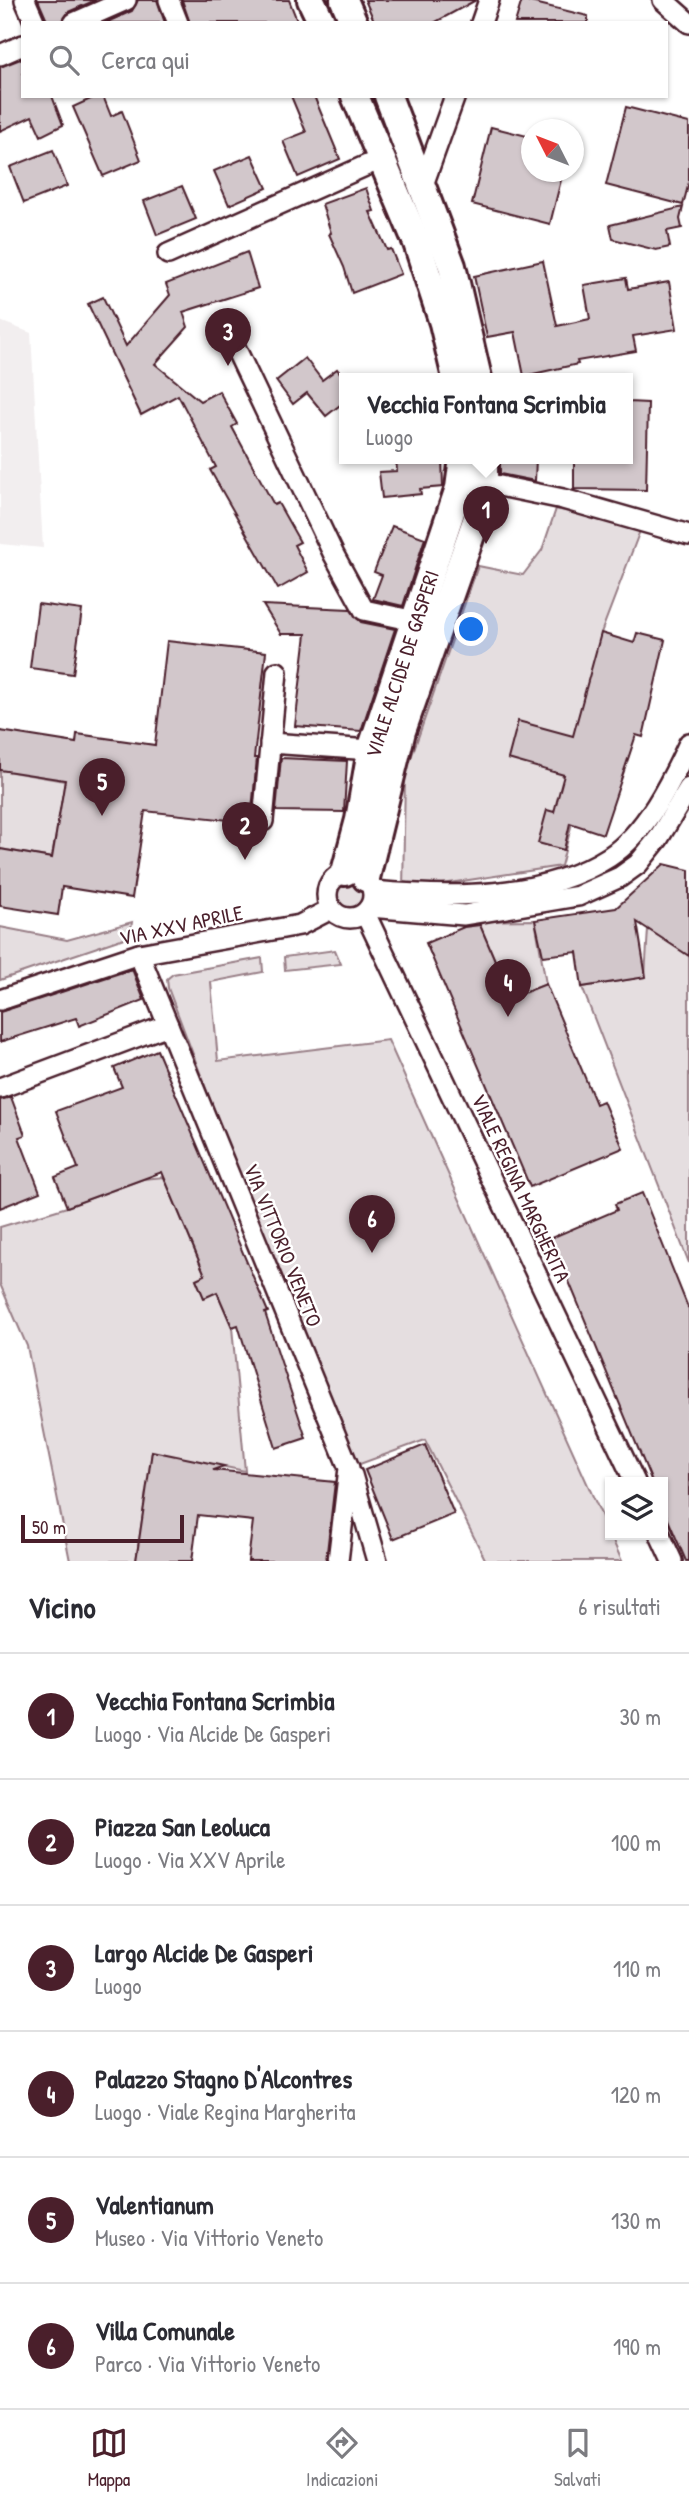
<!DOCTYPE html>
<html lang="it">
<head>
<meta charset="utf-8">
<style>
	body { margin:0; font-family:"Patrick Hand",sans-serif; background:#f7f7f7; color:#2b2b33 }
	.controls { position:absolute; right:21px; bottom:21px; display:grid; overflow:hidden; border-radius:0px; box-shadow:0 2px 5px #0004 }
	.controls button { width:63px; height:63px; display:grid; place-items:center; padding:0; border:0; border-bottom:2px solid #e1e1e2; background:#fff; color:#2b2b33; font:35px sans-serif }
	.compass { position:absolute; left:521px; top:119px; width:63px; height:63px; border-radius:50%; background:#fff; box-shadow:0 2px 5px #0004; rotate:312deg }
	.scale { position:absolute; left:21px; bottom:18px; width:163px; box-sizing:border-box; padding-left:7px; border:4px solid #4a1f2b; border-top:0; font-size:19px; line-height:24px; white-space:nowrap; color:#4a1f2b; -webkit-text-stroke:5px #fff; paint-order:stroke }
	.you { position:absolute; left:472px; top:630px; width:24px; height:24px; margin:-18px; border:5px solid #fff; border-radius:50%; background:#1a73e8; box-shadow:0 0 0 10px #1a73e833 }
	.badge { display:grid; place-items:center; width:46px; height:46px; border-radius:50%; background:#4a1f2b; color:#fff; font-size:23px; font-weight:700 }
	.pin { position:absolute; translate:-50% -58px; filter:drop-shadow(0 2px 4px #0008) }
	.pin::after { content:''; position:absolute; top:37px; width:24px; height:21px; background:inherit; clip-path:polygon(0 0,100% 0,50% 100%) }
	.popup { position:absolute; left:339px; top:373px; width:294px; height:91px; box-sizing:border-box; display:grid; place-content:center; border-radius:0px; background:#fff; filter:drop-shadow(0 2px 5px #0005); font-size:23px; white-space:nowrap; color:#7c7c81 }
	.popup b { font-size:26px; color:#2b2b33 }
	.popup::after { content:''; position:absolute; left:50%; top:100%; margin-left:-14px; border:14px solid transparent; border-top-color:#fff }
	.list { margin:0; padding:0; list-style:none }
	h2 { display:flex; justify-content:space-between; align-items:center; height:91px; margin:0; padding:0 28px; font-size:30px }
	h2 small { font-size:23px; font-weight:400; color:#7c7c81 }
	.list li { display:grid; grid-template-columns:46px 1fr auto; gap:21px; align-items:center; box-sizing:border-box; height:126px; padding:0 28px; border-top:2px solid #e1e1e2 }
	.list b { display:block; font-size:26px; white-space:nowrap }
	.list p { margin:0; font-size:23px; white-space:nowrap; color:#7c7c81 }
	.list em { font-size:23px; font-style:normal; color:#7c7c81 }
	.icon { flex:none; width:38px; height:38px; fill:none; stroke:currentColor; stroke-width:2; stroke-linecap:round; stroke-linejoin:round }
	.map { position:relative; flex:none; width:689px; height:1561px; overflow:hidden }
	.search { position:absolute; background:#fff; box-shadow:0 2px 5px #0004; left:21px; right:21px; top:21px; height:77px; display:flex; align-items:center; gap:18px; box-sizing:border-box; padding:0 24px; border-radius:0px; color:#7c7c81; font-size:26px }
	.sheet { height:847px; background:#fff }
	nav { display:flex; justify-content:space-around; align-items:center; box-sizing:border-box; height:98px; border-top:2px solid #e1e1e2; background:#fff; font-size:19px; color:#7c7c81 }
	nav a { display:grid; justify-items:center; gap:4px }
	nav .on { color:#4a1f2b }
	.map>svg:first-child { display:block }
	.built { fill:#f2eeef }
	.green { fill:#e5dee0; stroke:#987e86; stroke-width:2 }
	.building { fill:#d2c7cb; stroke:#4a1f2b; stroke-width:2 }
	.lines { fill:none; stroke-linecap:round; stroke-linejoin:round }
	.street-casing { stroke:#4a1f2b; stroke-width:24 }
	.secondary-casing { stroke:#4a1f2b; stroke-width:32 }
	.street { stroke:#fff; stroke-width:19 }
	.secondary { stroke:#fff; stroke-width:26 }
	.labels { text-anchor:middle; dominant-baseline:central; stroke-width:5; stroke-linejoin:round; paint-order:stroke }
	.street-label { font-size:21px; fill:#4a1f2b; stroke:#fff }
</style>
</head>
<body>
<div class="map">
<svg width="689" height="1561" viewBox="0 0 689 1561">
	<rect width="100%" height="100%" fill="#fff"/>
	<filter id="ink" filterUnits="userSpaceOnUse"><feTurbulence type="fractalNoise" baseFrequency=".0143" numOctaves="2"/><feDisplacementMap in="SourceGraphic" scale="14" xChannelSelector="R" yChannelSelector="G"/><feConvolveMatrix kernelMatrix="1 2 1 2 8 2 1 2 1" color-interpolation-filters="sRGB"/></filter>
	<g filter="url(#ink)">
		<path class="built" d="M0,321L31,333L43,548L0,544Z"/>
		<g class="green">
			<path d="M556,509L641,528L601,633L617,646L561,866L403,890L405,775L478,566L523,575L542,550Z"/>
			<path d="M0,770L65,781L52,858L0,849Z"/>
			<path d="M345,872L373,891L359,917C338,921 324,907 328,886Z"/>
			<path d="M535,920L546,984L511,998L478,921Z"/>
			<path d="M132,922L130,936L0,980V927L67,940Z"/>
			<path d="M648,929L689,956V1263L582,987L645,977Z"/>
			<path d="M335,950L341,964L285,970L284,957Z"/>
			<path d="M262,958L263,972L211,982L218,1061L388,1040L622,1561H486L425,1440L349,1468L168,988L167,979L173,974Z"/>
			<path d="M164,1177L205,1275L196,1279L204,1298L217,1292L232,1327L245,1471L152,1452L136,1561H70L27,1346L0,1284V1227L67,1207L143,1179Z"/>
		</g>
		<g class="building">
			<path d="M38,0H96L68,12L62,23H48Z"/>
			<path d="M138,0H157L165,23H105L132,11Z"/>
			<path d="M182,0H289L298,23H190Z"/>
			<path d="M365,0H476L434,23H375Z"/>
			<path d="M522,0L588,16V23H515Z"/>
			<path d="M23,58V96H52L63,125L41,136L32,116L0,131V67Z"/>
			<path d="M97,96H103L111,116L122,111L141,160L103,176L73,107Z"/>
			<path d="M291,96H314L340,159L298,177L283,141L306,132Z"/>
			<path d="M626,107L689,123V182L683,205L606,185Z"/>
			<path d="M491,127L531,137V172H563L550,224L472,204Z"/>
			<path d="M53,150L67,186L24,203L10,167Z"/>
			<path d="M252,155L267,188L229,205L214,171Z"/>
			<path d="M182,186L196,219L157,235L144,201Z"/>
			<path d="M366,188L374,211L370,212L387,250L391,249L401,274L352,293L344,267L329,234L331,233L322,204Z"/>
			<path d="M683,207L680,219L682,228L667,231L670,247L656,250L613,239L610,225Z"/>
			<path d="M247,252L258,288L183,312L188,327L155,364L200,401L219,391L237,424L232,427L274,505L278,503L300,542L294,545L308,572L278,589L210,470L216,467L178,395L141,415L88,304L103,297L126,346L170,295L166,284Z"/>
			<path d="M543,261L557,326L590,319L584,285L626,278L628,289L669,282L677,329L633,336L636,351L577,361L578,364L524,376L515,332L487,337L474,276Z"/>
			<path d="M305,358L322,380L337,369L344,378V402L326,416L307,393L293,404L276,381Z"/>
			<path d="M628,402L648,403L646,490L574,489V458H628Z"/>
			<path d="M396,458H442L443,487L420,489L421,494L382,498L379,472L397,471Z"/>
			<path d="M500,458H536L535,481L500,474Z"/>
			<path d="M392,526L425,538L403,606L373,599L382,575L374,572Z"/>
			<path d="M38,604L82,610L73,674L30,668Z"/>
			<path d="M263,605L350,609L361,622L395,629L361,731L295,726L306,634H281Z"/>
			<path d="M601,633L634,643L637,633L665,640L643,737L636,735L603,834L570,823L564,850L538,843L547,810L554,812L564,775L508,759L518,721L573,736Z"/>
			<path d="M167,641L266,652L254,758H257L252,810H248L247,822L145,811L132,898L62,887L58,915L0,906V849L52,858L65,780L0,770V731L76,743L77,734L155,745Z"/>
			<path d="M281,758L347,761L344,812L276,811Z"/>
			<path d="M664,864L689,870V956L637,922L646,977L582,987L577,952L543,956L535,920L616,908Z"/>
			<path d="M480,925L511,998L546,984L596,1104L603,1101L623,1148L530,1187L426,943L464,927Z"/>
			<path d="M132,969L144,1000L79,1026L76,1018L0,1042V1012Z"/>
			<path d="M157,1050L268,1312L265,1313L306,1438L276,1448L238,1325L232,1327L217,1292L204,1298L196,1279L205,1275L162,1172L67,1207L55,1177L78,1168L56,1111L122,1087L114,1068Z"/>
			<path d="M11,1097L25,1135L19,1137L40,1192L0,1208V1100Z"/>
			<path d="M642,1193L689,1310V1561H686L663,1508V1482H652L551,1238L617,1210L615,1204Z"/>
			<path d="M425,1445L454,1514L393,1539L365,1470Z"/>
			<path d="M152,1451L224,1466L213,1470L335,1482L326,1561H248L253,1521L198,1515L192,1561H136Z"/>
		</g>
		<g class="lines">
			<g class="street-casing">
				<g id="street">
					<path d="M25,0L35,23"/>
					<path d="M169,0L178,23"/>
					<path d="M663,0L689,23"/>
					<path d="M74,23L126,0"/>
					<path d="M481,23L489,0"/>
					<path d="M0,55L23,45"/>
					<path d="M423,185L455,96"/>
					<path d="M168,254L383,158"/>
					<path d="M235,347L334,555L364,610L415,621"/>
					<path d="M485,483L563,499L689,535"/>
					<path d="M270,743L371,750"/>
					<path d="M263,821L277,672"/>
					<circle cx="350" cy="895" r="23"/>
					<path d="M373,891C449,898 542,900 609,857C646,833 671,782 689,743"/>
					<path d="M370,907L464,915L578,896L620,877L638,864L658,839L689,788"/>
					<path d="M365,913L635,1482"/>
					<path d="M139,954L349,1468L338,1561"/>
					<path d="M0,1000L139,954L300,925L331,909"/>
					<path d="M0,1088L168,1025"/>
					<path d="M352,1475L377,1561"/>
					<path d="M660,1535L672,1561"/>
				</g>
			</g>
			<g class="secondary-casing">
				<g id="secondary">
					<path d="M311,0L322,23"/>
					<path d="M344,0L354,23"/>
					<path d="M355,96L417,243L443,323L456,378"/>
					<path d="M388,96L452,266L478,378"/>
					<path d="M345,872L359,820L371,750L459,488L463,458"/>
					<path d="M366,878L402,731L484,498V458"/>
				</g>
			</g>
			<use href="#street" class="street"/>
			<use href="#secondary" class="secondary"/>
		</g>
	</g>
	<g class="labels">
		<g class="street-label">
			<text transform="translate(402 664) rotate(-72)">VIALE ALCIDE DE GASPERI</text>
			<text transform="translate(181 925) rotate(-12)">VIA XXV APRILE</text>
			<text transform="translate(521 1188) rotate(65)">VIALE REGINA MARGHERITA</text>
			<text transform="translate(283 1245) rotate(68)">VIA VITTORIO VENETO</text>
		</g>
	</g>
</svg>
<div class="controls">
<button><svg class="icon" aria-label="layers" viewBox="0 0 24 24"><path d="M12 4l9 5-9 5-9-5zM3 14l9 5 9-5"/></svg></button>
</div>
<svg class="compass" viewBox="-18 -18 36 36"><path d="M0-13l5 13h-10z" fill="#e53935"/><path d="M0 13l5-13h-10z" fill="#7c7c81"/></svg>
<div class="scale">50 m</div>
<div class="you"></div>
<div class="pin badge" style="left:486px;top:544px">1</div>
<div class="popup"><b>Vecchia Fontana Scrimbia</b>Luogo</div>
<div class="pin badge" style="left:245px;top:860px">2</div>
<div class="pin badge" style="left:228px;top:366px">3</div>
<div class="pin badge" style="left:508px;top:1017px">4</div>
<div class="pin badge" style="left:102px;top:816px">5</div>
<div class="pin badge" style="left:372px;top:1253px">6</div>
<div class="search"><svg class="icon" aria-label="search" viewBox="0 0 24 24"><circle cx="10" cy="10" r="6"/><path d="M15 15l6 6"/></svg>Cerca qui</div>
</div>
<section class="sheet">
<h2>Vicino<small>6 risultati</small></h2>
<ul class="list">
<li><span class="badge">1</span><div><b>Vecchia Fontana Scrimbia</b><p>Luogo · Via Alcide De Gasperi</p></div><em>30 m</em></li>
<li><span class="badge">2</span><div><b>Piazza San Leoluca</b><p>Luogo · Via XXV Aprile</p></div><em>100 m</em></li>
<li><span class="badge">3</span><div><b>Largo Alcide De Gasperi</b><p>Luogo</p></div><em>110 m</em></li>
<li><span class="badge">4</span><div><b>Palazzo Stagno D'Alcontres</b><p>Luogo · Viale Regina Margherita</p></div><em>120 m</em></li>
<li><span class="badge">5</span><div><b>Valentianum</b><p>Museo · Via Vittorio Veneto</p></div><em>130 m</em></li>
<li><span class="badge">6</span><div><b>Villa Comunale</b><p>Parco · Via Vittorio Veneto</p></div><em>190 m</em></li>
</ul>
</section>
<nav>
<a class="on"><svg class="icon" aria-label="map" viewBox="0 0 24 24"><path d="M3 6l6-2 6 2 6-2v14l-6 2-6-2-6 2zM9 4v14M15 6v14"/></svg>Mappa</a>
<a><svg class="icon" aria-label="directions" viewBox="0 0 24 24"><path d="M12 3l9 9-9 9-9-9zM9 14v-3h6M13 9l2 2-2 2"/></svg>Indicazioni</a>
<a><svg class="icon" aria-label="saved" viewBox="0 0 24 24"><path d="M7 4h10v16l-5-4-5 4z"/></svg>Salvati</a>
</nav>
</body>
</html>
